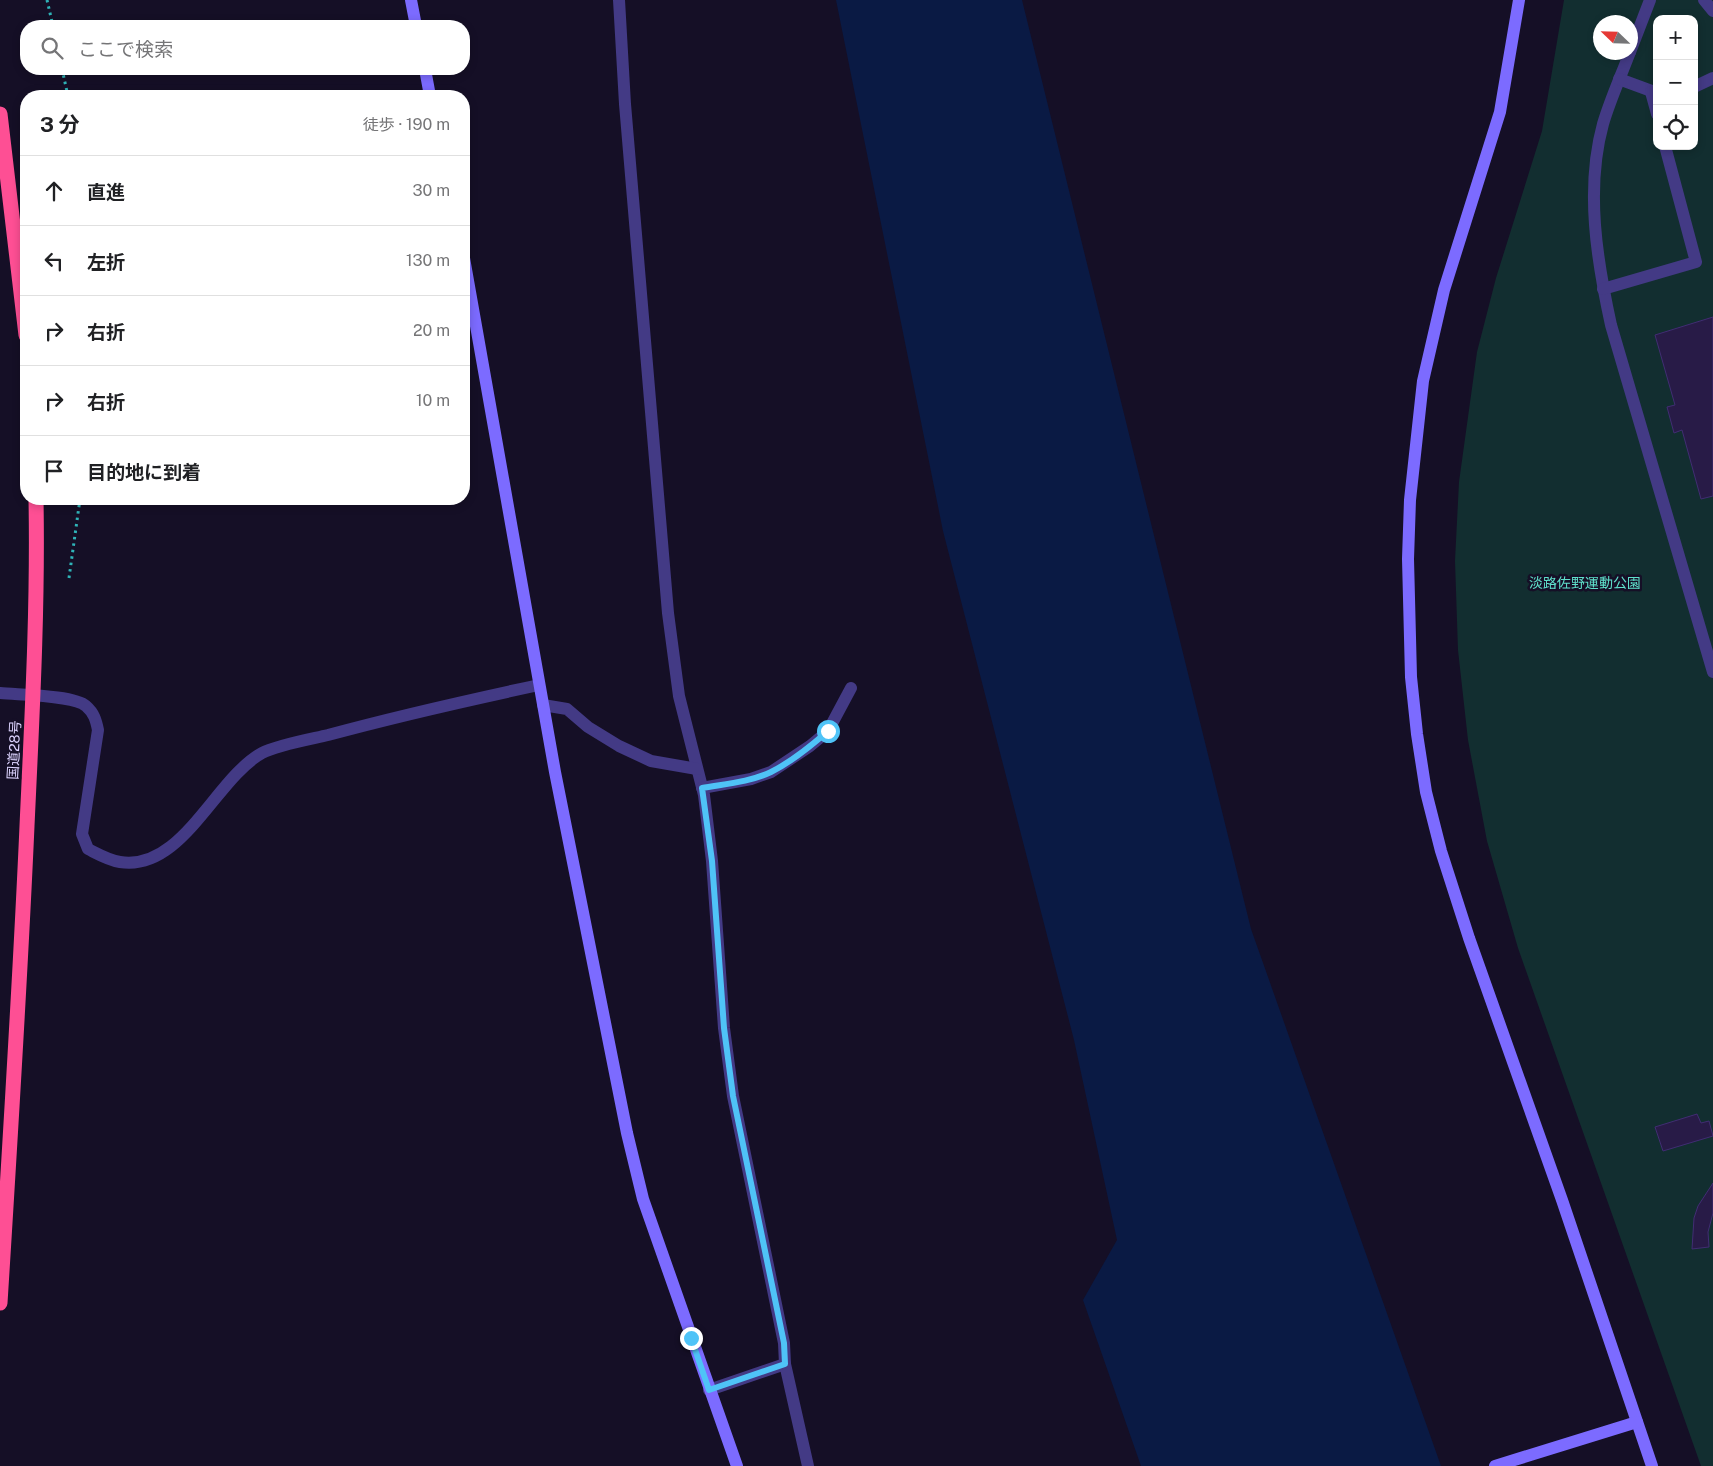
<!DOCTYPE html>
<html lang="ja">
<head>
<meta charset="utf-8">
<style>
	body { margin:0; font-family:"Public Sans","Noto Sans JP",sans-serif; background:#f6f6f6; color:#202124 }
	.controls { position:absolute; right:15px; top:15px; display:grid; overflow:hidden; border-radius:10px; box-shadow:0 2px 8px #0003 }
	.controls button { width:45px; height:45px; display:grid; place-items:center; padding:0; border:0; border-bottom:1px solid #e0e0e0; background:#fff; color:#202124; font:25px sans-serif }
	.compass { position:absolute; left:1593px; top:15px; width:45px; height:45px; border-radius:50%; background:#fff; box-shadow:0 2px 8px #0003; rotate:293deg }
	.stop { position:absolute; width:15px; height:15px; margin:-11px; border:4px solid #4fc3f7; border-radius:50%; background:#fff }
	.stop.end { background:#4fc3f7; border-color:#fff; box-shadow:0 1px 5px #0008 }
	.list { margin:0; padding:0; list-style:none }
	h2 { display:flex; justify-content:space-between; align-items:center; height:65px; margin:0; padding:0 20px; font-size:21px }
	h2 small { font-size:16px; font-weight:400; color:#757577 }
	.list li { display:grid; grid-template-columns:32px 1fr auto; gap:15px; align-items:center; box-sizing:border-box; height:70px; padding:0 20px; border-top:1px solid #e0e0e0 }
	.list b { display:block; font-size:19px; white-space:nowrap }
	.list em { font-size:16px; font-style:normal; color:#757577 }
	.icon { flex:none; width:28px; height:28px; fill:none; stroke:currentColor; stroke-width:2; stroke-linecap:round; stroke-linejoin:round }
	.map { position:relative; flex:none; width:1713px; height:1466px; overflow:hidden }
	.search { position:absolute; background:#fff; box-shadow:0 2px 8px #0003; left:20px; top:20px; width:450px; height:55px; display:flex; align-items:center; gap:12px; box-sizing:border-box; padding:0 18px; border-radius:20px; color:#757577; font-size:19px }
	.panel { position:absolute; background:#fff; box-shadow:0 2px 8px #0003; left:20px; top:90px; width:450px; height:415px; border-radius:20px }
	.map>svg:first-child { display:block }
	.green { fill:#122e30; fill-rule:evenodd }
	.water { fill:#0a1a44 }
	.building { fill:#281b47; stroke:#412d73 }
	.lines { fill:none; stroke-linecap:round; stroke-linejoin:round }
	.path { stroke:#2fb4b8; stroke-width:3; stroke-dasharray:2.5 4; stroke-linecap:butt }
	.street { stroke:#433a85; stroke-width:12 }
	.secondary { stroke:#7c6bff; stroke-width:12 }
	.highway { stroke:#fe4f94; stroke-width:15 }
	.route { stroke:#4fc3f7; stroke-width:6 }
	.labels { text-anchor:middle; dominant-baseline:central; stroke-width:5; stroke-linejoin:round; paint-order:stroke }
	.park-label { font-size:14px; fill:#5fe0cb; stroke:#150f26 }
	.street-label { font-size:14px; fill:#ddd4ff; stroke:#150f26 }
</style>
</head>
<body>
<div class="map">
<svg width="1713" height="1466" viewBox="0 0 1713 1466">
	<rect width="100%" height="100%" fill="#150f26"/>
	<path class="green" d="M1564,0H1713V1466H1701L1518,948L1487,841L1468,740L1458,650L1455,561L1459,482L1477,352L1496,278L1542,131ZM1657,19H1694V146H1657ZM1600,22H1630V52H1600Z"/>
	<path class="water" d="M836,0H1022L1251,929L1441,1466H1141L1083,1300L1117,1240L1074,1040L943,531Z"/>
	<g class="building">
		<path d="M1713,317V496L1701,499L1682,430L1674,433L1667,407L1675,405L1655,335Z"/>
		<path d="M1697,1114L1701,1123L1709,1121L1713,1136L1663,1151L1655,1127Z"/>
		<path d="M1713,1183V1213L1708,1232L1709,1247L1692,1249L1694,1218L1698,1206Z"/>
	</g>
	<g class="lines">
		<g class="path">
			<path d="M47,0L53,26"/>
			<path d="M62,69L68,96"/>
			<path d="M69,578L80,499"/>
		</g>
		<g class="street">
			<path d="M619,0L625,104L668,613L679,696L704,795L712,861L724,1028L733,1096L784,1343L785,1364L709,1390"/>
			<path d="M1704,0L1713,11"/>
			<path d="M1630,52C1621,76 1610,100 1603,124C1585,189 1597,261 1611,325L1713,672"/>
			<path d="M1630,52L1650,0"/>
			<path d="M1619,79L1657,93"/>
			<path d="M1694,87L1713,78"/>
			<path d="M1651,92L1657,114"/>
			<path d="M1603,289L1696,262L1665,146"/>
			<path d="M0,693C18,695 74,695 86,706C94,713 96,720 98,730L82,834L88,849C98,854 108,860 120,862C182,872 215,779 262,753C277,745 311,739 328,735C398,716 469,700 539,685"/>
			<path d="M543,705L567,709L588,727L619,746L651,761L697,769"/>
			<path d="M702,788L751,779L771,772L810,746L828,731L851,688"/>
			<path d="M785,1364L808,1466"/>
		</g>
		<g class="secondary">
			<path d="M411,0L416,26"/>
			<path d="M1519,0L1500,112L1444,290L1423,381L1410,500L1408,559L1411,677L1417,734L1426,792L1441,851L1469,938L1562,1200L1652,1466"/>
			<path d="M425,69L430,96"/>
			<path d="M464,258L555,772L627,1133L643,1199L737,1466"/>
			<path d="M1495,1466L1637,1422"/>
		</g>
		<g class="highway">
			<path d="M0,114L26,335"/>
			<path d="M0,1303C10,1144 20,985 27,826C32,717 38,608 36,499"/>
		</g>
	</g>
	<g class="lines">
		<path class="route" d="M691,1338L709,1390L785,1364L784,1343L733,1096L724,1028L712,861L702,788C724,784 750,782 771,772C791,762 811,746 828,731"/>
	</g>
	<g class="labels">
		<g class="park-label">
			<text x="1585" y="583">淡路佐野運動公園</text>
		</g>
		<g class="street-label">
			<text transform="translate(14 750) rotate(-87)">国道28号</text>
		</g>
	</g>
</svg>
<div class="controls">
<button>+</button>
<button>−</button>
<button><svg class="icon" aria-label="locate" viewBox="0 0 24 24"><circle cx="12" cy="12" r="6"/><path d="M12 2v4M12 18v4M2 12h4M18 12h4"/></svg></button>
</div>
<svg class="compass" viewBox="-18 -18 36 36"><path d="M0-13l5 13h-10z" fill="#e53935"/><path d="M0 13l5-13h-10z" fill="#757577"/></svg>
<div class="stop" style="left:828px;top:731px"></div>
<div class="stop end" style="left:691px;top:1338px"></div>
<div class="search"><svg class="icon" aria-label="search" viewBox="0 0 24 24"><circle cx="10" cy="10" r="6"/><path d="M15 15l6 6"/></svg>ここで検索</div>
<section class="panel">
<h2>3 分<small>徒歩 · 190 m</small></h2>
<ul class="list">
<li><svg class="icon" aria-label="ahead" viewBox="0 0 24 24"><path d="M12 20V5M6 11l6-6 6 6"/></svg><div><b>直進</b></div><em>30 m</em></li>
<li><svg class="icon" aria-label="left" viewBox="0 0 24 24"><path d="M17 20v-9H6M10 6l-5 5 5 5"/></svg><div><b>左折</b></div><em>130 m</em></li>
<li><svg class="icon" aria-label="right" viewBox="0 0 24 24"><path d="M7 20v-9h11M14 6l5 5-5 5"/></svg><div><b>右折</b></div><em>20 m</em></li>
<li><svg class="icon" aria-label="right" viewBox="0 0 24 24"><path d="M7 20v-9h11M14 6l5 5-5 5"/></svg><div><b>右折</b></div><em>10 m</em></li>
<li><svg class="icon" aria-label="arrive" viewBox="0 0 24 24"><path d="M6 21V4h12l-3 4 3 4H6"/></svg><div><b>目的地に到着</b></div></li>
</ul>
</section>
</div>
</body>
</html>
